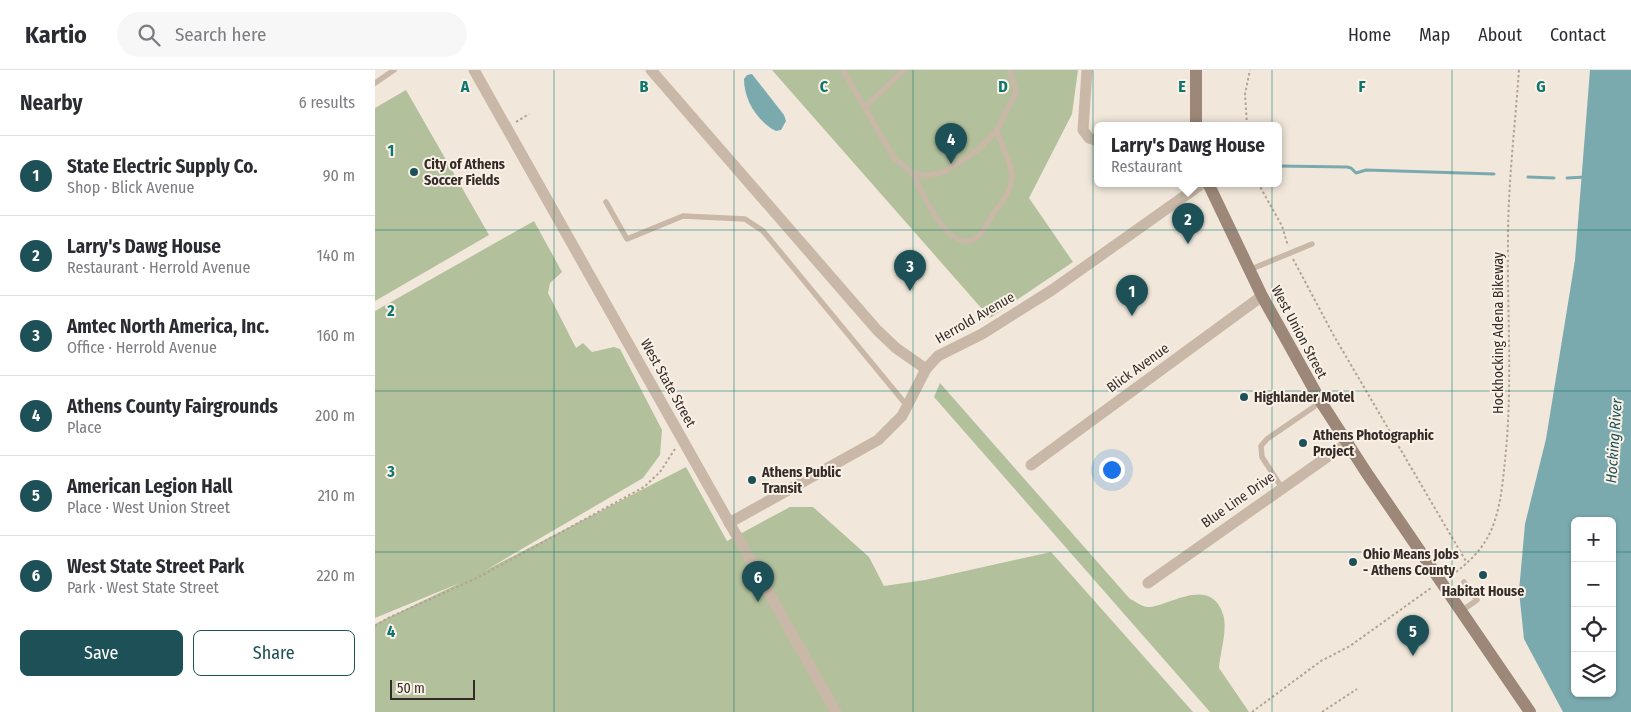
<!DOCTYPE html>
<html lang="en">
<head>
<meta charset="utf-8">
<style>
	body { margin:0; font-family:"Fira Sans Condensed",sans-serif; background:#f7f7f7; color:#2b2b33 }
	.controls { position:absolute; right:15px; bottom:15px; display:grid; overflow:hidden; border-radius:8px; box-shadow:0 1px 4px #0004 }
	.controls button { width:45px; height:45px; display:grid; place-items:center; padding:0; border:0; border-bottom:1px solid #e1e1e2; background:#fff; color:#2b2b33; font:25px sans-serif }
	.scale { position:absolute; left:15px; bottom:12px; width:85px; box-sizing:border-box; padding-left:5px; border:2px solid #362c27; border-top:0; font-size:14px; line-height:18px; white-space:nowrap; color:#362c27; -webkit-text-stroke:4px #f9f1e7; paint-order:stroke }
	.you { position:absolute; left:736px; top:399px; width:18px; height:18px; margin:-12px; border:4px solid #fff; border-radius:50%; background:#1a73e8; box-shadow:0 0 0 8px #1a73e833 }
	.badge { display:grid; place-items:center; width:32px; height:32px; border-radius:50%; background:#1d5157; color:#fff; font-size:16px; font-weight:700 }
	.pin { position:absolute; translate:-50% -41px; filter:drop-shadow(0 1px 2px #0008) }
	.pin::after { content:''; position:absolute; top:26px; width:18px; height:15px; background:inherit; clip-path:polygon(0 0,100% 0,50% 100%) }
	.popup { position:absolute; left:719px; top:52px; width:188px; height:65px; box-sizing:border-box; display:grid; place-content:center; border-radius:8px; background:#fff; filter:drop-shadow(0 1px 4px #0005); font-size:16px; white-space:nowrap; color:#7c7c81 }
	.popup b { font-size:19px; color:#2b2b33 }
	.popup::after { content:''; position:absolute; left:50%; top:100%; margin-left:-10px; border:10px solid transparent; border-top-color:#fff }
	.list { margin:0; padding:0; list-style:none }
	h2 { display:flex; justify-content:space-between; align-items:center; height:65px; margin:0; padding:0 20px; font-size:21px }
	h2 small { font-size:16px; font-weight:400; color:#7c7c81 }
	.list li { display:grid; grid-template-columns:32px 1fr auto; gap:15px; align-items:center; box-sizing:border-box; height:80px; padding:0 20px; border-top:1px solid #e1e1e2 }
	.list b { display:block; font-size:19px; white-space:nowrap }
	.list p { margin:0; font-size:16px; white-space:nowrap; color:#7c7c81 }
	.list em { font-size:16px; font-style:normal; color:#7c7c81 }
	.actions { display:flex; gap:10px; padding:15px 20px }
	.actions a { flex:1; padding:11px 0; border:1px solid #1d5157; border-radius:8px; text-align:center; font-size:18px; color:#1d5157 }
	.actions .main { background:#1d5157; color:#fff }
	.icon { flex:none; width:28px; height:28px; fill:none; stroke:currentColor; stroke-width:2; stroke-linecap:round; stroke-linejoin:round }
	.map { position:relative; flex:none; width:1256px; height:642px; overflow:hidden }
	header { display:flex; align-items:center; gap:30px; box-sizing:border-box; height:70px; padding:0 25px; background:#fff; border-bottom:1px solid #e1e1e2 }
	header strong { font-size:24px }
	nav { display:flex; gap:28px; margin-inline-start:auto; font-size:18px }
	.search { width:350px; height:45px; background:#f7f7f7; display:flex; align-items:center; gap:12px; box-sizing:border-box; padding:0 18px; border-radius:28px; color:#7c7c81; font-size:19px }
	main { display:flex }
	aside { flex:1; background:#fff }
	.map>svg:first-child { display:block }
	.green { fill:#b2c09b }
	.water { fill:#7aaaae; fill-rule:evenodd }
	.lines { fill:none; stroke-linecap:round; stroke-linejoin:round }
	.stream { stroke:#7aaaae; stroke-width:3 }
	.path { stroke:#b5a291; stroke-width:2; stroke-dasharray:2.5 2.5; stroke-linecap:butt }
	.lane { stroke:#c9b8a7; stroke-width:5.5 }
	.street { stroke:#c9b8a7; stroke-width:11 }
	.secondary { stroke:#9d8778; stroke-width:12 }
	.grid { fill:none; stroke:#0f766e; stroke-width:1; stroke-opacity:0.55 }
	.poi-dot { fill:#1d5157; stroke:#f9f1e7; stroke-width:2 }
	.labels { text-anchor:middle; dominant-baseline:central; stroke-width:4; stroke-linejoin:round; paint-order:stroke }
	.poi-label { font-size:14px; font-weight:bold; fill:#362c27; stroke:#f9f1e7; text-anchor:start }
	.street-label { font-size:14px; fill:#362c27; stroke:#f9f1e7 }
	.water-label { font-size:15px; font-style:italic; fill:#1d5157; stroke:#f9f1e7 }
	.grid-label { font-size:16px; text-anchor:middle; font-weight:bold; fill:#0f766e; stroke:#f9f1e7; stroke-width:4; stroke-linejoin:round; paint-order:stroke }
</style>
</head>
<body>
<header>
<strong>Kartio</strong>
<div class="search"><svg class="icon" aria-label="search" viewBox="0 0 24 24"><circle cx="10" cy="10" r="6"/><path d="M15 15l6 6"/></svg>Search here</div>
<nav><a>Home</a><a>Map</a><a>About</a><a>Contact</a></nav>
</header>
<main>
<aside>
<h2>Nearby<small>6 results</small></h2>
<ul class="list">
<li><span class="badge">1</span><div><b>State Electric Supply Co.</b><p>Shop · Blick Avenue</p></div><em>90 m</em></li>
<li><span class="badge">2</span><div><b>Larry's Dawg House</b><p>Restaurant · Herrold Avenue</p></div><em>140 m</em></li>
<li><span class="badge">3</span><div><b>Amtec North America, Inc.</b><p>Office · Herrold Avenue</p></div><em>160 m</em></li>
<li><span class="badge">4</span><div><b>Athens County Fairgrounds</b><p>Place</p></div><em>200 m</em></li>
<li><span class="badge">5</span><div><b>American Legion Hall</b><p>Place · West Union Street</p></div><em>210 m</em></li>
<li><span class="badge">6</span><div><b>West State Street Park</b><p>Park · West State Street</p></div><em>220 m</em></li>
</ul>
<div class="actions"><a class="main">Save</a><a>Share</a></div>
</aside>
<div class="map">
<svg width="1256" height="642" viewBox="0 0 1256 642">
	<rect width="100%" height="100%" fill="#f1e8db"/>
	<g class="green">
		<path d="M397,0H703L697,44L654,128L698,192L615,248Z"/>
		<path d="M31,20L114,165L0,231V38Z"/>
		<path d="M159,151L187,202L175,213L173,223L201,278L208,273L217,282L239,277L245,279L287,360L285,385L268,408L111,500L311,397L352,471L415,437H438L494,487L509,516L550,510L676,482L818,642H0V554L85,513L0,548V241Z"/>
		<path d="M565,313L755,529C760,531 767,537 773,537C795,536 835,505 848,544C853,560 845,582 844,598L874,642H835L559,327Z"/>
	</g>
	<g class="water">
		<path d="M1215,0H1256V642H1188L1149,569L1144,521L1150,454L1171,369L1200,190ZM1200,451H1237V623H1200Z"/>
		<path d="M377,4L409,45L411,51L406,60L401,61C382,51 369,30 369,9L372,5Z"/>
	</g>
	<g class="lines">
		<g class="stream">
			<path d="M903,96L972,97L976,98L981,103L991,100L1119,104"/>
			<path d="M1153,107L1179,108"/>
			<path d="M1192,108L1211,107"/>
		</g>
		<g class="path">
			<path d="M141,52L154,44"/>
			<path d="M872,55L870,24L875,0"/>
			<path d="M883,113L907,156L913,176"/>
			<path d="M918,189L959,266L1092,493"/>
			<path d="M1077,505C1096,491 1111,476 1119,453C1126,433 1128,410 1130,390C1138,316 1132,244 1133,170C1133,113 1140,57 1144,0"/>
			<path d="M0,556L13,548L102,508L269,417L285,402L300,379"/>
			<path d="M877,642L946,591L975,576L1056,518"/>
			<path d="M947,642L982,619"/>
		</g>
		<g class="lane">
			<path d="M468,0L519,88L536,102L551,106L569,102L603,80L622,60L641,22L635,0"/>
			<path d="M0,13L19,0"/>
			<path d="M490,37L529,0"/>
			<path d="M538,103C547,123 572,183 600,169C607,165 612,154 616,147C624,136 637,121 637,107C637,92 626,76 622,60"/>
			<path d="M231,132L252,169L308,146L370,149L388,161L533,337"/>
			<path d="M874,200L937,174"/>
			<path d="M907,418L887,387L886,376L892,369L946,332"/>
			<path d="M1085,542L1102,530L1089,512"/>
		</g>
		<g class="street">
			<path d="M99,0L461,642"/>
			<path d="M276,0L502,260L521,278L551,299"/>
			<path d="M712,0L708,60L714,68L723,71"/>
			<path d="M656,395L887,226"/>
			<path d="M354,453L503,370L527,346L551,299L563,286L607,264L677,220L828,113"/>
			<path d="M773,513L972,373"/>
		</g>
		<g class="secondary">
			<path d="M821,55V0"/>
			<path d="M833,113L887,226L946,332L991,402L1155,642"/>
		</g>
	</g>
	<path class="grid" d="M179,0V642M359,0V642M538,0V642M718,0V642M897,0V642M1077,0V642M0,160H1256M0,321H1256M0,482H1200M1237,482H1256"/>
	<g class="poi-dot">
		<circle cx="39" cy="102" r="5"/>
		<circle cx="869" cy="327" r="5"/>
		<circle cx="928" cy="373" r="5"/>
		<circle cx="377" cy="410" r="5"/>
		<circle cx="978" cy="492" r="5"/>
		<circle cx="1108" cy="505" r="5"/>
	</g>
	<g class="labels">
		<g class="poi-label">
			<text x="49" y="94">City of Athens<tspan x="49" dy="16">Soccer Fields</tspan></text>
			<text x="879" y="327">Highlander Motel</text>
			<text x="938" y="365">Athens Photographic<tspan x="938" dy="16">Project</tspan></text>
			<text x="387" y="402">Athens Public<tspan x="387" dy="16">Transit</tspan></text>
			<text x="988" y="484">Ohio Means Jobs<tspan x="988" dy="16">- Athens County</tspan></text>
			<text x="1108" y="521" text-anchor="middle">Habitat House</text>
		</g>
		<g class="street-label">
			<text transform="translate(600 248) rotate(-30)">Herrold Avenue</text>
			<text transform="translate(924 262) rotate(62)">West Union Street</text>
			<text transform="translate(1123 263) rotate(-90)">Hockhocking Adena Bikeway</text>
			<text transform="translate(763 298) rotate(-36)">Blick Avenue</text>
			<text transform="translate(293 313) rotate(61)">West State Street</text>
			<text transform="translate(863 430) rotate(-35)">Blue Line Drive</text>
		</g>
		<g class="water-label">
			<text transform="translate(1239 371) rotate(-86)">Hocking River</text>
		</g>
	</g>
	<g class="grid-label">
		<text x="90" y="22">A</text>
		<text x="269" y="22">B</text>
		<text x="449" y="22">C</text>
		<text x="628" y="22">D</text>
		<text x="807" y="22">E</text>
		<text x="987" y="22">F</text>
		<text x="1166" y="22">G</text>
		<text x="16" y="86">1</text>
		<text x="16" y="246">2</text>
		<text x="16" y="407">3</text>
		<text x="16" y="567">4</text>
	</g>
</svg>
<div class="controls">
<button>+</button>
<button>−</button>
<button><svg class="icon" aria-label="locate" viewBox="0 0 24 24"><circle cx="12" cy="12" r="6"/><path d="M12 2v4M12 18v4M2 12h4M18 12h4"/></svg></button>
<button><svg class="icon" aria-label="layers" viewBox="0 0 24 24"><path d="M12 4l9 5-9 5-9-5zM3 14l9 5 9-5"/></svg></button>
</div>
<div class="scale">50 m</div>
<div class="you"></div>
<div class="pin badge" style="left:757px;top:246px">1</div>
<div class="pin badge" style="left:813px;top:174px">2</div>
<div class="popup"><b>Larry's Dawg House</b>Restaurant</div>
<div class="pin badge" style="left:535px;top:221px">3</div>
<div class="pin badge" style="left:576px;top:94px">4</div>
<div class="pin badge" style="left:1038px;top:586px">5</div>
<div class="pin badge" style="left:383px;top:532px">6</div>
</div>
</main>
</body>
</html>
